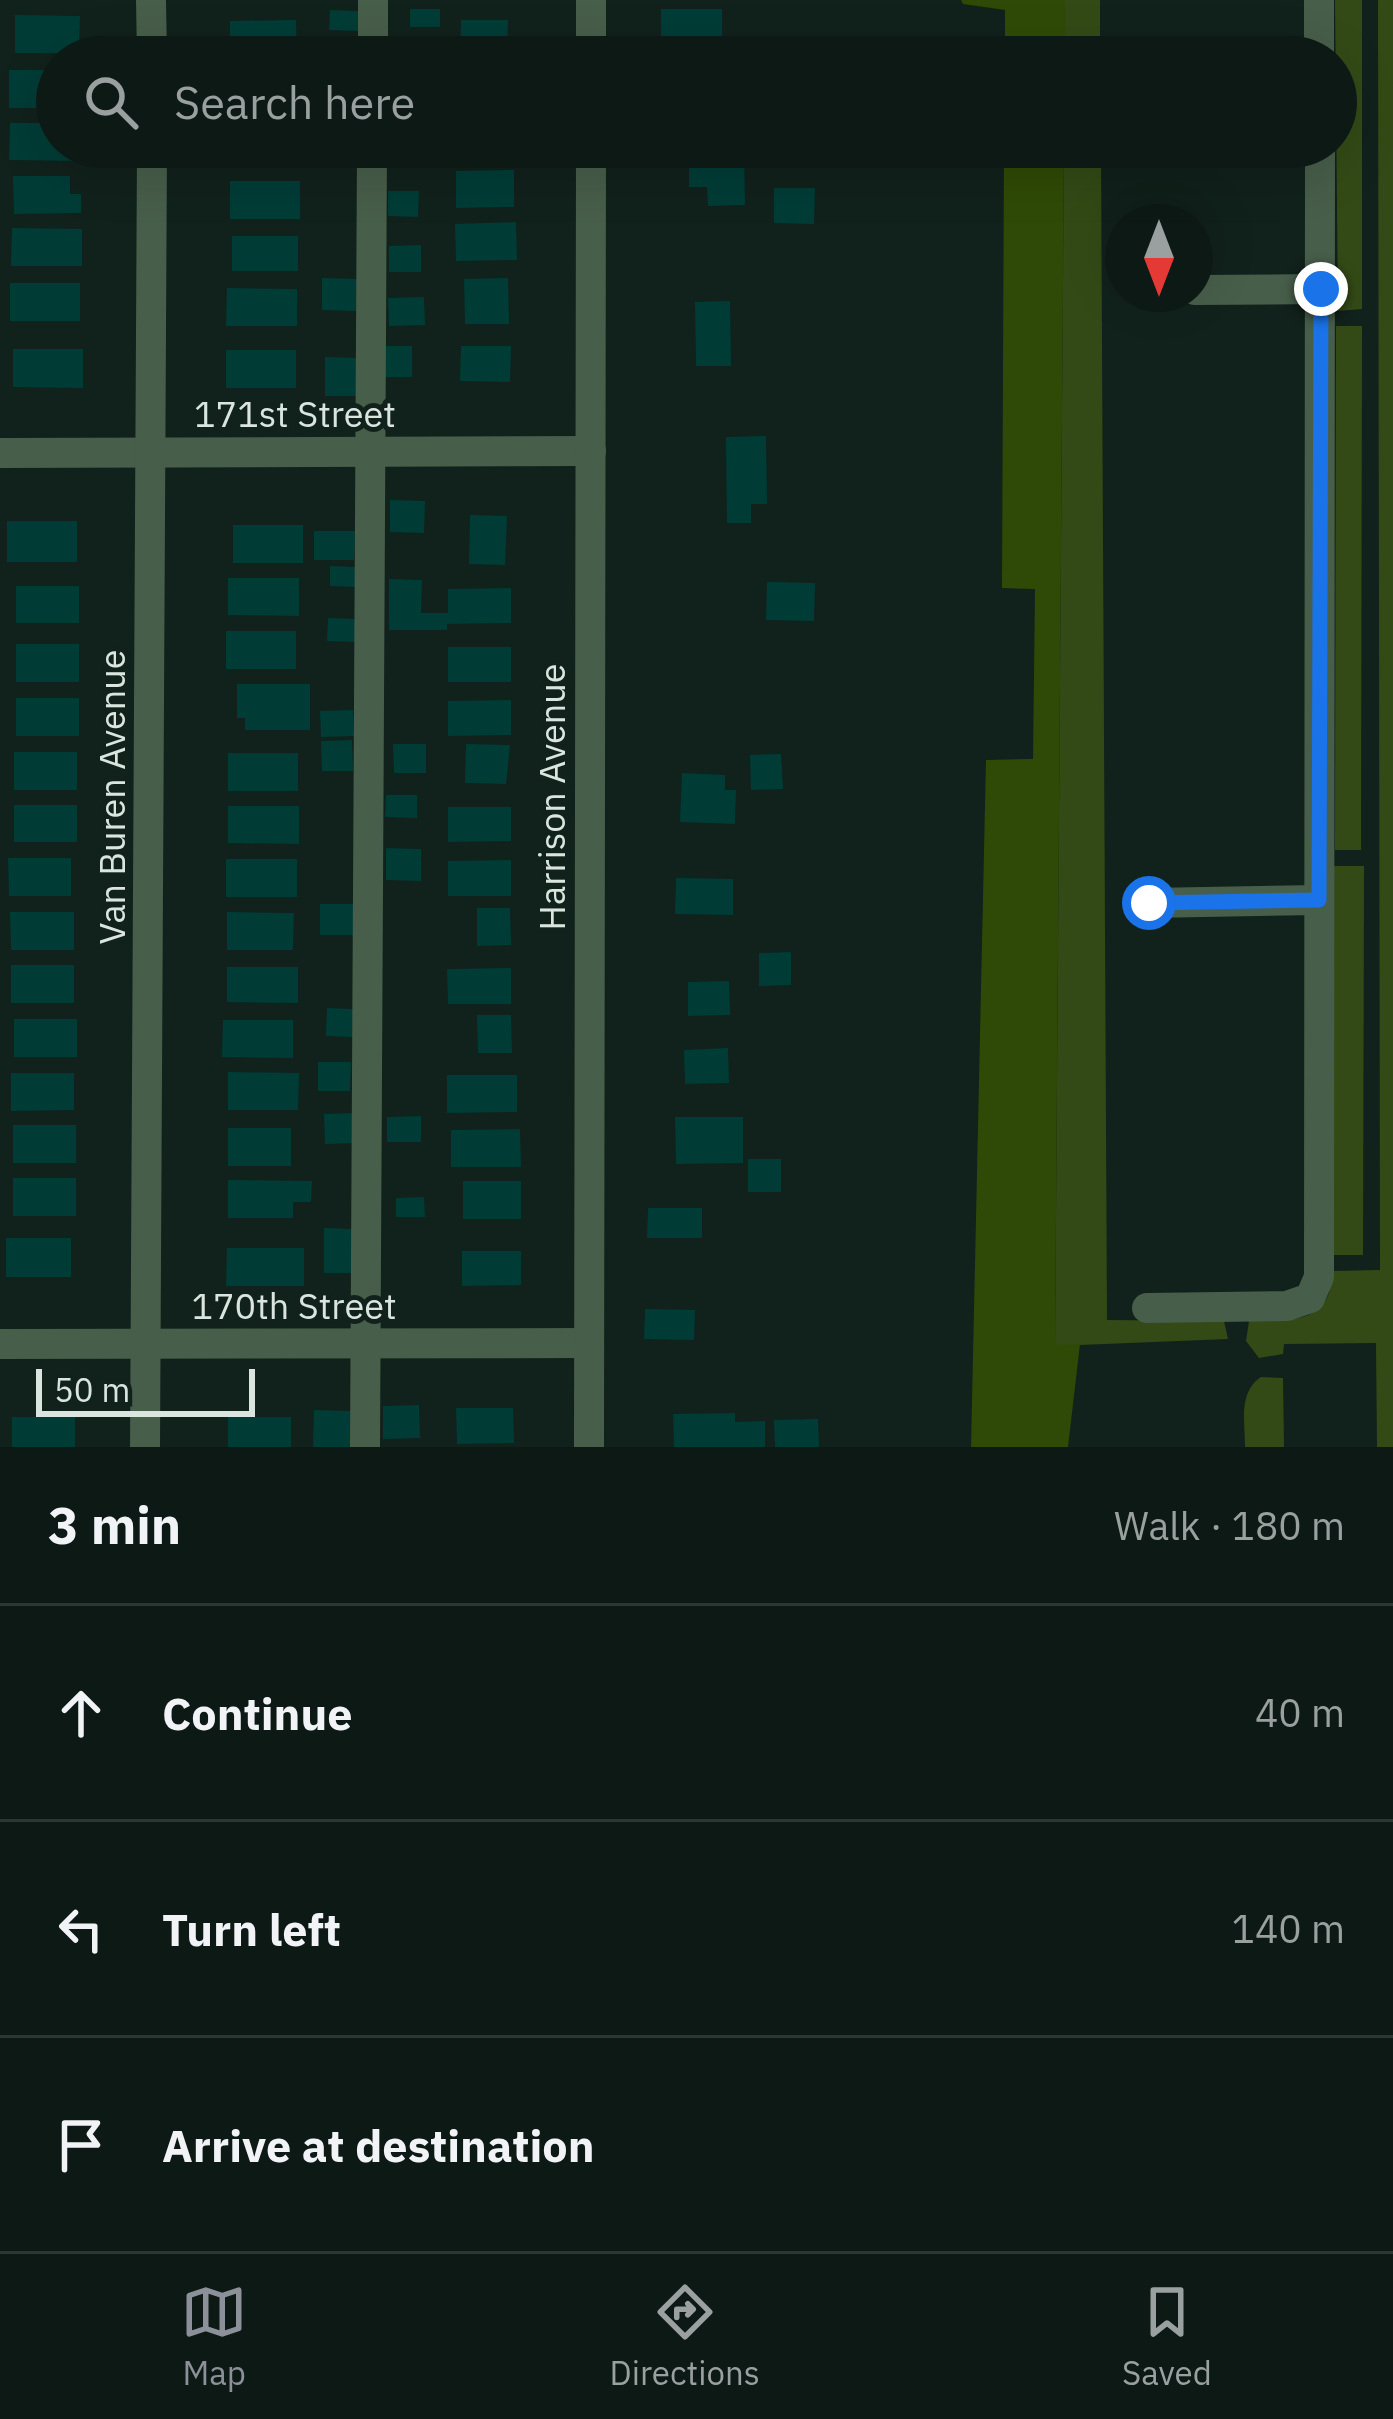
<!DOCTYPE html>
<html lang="en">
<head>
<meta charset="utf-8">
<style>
	body { margin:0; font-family:"IBM Plex Sans",sans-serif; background:#1b2622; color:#f1f3f6 }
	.compass { position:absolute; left:1105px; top:204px; width:108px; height:108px; border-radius:50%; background:#0d1914; box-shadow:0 12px 48px #0002; rotate:180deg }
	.scale { position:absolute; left:36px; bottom:30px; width:219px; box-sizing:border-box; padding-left:12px; border:6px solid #dae5e0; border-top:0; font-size:33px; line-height:42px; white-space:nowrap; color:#dae5e0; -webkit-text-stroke:9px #11211b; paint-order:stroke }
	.stop { position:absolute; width:36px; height:36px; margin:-27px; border:9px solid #1a73e8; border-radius:50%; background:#fff }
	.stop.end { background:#1a73e8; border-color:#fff; box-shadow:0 3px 12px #0008 }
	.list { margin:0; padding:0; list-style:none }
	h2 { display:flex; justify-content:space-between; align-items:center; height:156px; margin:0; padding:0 48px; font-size:51px }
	h2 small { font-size:39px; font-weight:400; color:#9aa0a0 }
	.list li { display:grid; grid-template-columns:78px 1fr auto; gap:36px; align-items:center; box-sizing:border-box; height:216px; padding:0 48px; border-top:3px solid #2d3834 }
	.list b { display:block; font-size:45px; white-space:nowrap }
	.list em { font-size:39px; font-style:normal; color:#9aa0a0 }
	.icon { flex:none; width:66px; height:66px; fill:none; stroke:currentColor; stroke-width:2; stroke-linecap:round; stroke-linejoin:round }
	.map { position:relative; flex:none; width:1393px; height:1447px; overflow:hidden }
	.search { position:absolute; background:#0d1914; box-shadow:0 12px 48px #0002; left:36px; right:36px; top:36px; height:132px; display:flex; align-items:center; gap:30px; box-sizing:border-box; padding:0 42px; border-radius:66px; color:#9aa0a0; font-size:45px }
	.sheet { height:804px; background:#0d1914 }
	nav { display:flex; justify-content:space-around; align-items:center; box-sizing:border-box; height:168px; border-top:3px solid #2d3834; background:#0d1914; font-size:33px; color:#9aa0a0 }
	nav a { display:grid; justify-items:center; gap:6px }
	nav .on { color:#8c9099 }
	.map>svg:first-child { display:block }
	.green { fill:#334a16 }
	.forest { fill:#2f4a06 }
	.building { fill:#003c36 }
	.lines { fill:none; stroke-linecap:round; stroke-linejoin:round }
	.minor { stroke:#475e4a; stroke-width:30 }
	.route { stroke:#1a73e8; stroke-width:15 }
	.labels { text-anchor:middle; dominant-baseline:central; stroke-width:10; stroke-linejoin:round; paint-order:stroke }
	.street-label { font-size:36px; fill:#dae5e0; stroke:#11211b }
</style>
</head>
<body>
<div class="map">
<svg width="1393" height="1447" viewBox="0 0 1393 1447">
	<rect width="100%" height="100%" fill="#11211b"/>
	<g class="green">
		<rect x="1065" y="0" width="35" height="57"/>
		<path d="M1335,0H1362V309L1338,311Z"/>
		<path d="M1378,0H1393V1447H1377L1376,1343L1284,1344L1283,1354L1259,1358L1246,1341L1249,1321C1291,1320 1332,1325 1332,1271L1380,1270Z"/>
		<path d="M1064,147H1101L1107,1320L1224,1321L1228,1339L1055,1346Z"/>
		<path d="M1336,326H1362L1361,850H1335Z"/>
		<path d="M1334,866H1364L1363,1255H1333Z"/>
		<path d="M1261,1377L1283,1378L1284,1447H1245C1245,1422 1238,1392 1261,1377Z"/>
	</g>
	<g class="forest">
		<path d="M961,0H1065V57H1005V10L963,4Z"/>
		<path d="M1004,147H1064L1055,1345L1080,1344L1068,1447H971L986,760L1033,759L1035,589L1002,588Z"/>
	</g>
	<g class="building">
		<rect x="410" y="9" width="30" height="18"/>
		<rect x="661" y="9" width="61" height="32"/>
		<path d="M330,10L359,11V31L329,30Z"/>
		<path d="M15,15L80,16L79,53H15Z"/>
		<path d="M296,20L297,57H230V21Z"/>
		<path d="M461,20H508L507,54L460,53Z"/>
		<rect x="9" y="70" width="48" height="38"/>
		<path d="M10,123H57V147H80V161L9,160Z"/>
		<rect x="230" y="147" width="71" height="18"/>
		<path d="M453,147H519V152L453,154Z"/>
		<path d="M689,147H744L745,205L708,206L707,187H689Z"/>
		<path d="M514,170V207L456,208V171Z"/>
		<path d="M13,176H70V194H81V213L14,214Z"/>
		<rect x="230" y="181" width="70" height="38"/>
		<path d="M774,188H815L814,224L774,223Z"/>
		<path d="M388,191H419L418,217L388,216Z"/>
		<path d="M516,222L517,260L456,261L455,224Z"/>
		<path d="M12,228L82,229V266H11Z"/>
		<rect x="232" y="236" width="66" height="35"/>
		<path d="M421,245V272H389V246Z"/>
		<path d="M322,278L357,279L356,311L322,310Z"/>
		<path d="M508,278L509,324H465L464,279Z"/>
		<rect x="10" y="283" width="70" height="38"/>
		<path d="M227,288L297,289V326H226Z"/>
		<path d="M424,297L425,325L389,326L388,298Z"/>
		<path d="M730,301L731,366H696L695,302Z"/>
		<rect x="385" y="346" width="27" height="31"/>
		<path d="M461,346H511L510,382L460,381Z"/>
		<path d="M13,349H83V388L13,387Z"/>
		<rect x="226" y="350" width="70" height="38"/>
		<path d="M325,357L359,358L358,396H325Z"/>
		<path d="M766,436L767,504H751V523H727L726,437Z"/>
		<path d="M390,500L425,501L424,533L390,532Z"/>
		<path d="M470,515L507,516L505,565L469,564Z"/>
		<rect x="7" y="521" width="70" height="41"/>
		<rect x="233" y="525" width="70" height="38"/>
		<path d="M314,531H355L354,560H314Z"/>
		<path d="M330,566L357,567L356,587L330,586Z"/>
		<path d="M228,578H299V616L228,615Z"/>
		<path d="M389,579L422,580L421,613H448V589L511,588V623L447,624V630H389Z"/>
		<path d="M767,582L815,583L814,621L766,620Z"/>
		<rect x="16" y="586" width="63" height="37"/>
		<path d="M328,618L358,619L357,642L327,641Z"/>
		<rect x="226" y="631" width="70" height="38"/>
		<rect x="16" y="644" width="63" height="38"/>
		<rect x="448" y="647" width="63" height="35"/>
		<path d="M237,684H310V730H245V718H237Z"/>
		<rect x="16" y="698" width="63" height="38"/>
		<path d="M511,700V735L448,736V701Z"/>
		<path d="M353,710L354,736L321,737L320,711Z"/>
		<path d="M352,740L353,771H322L321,741Z"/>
		<path d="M393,744H426V773H394Z"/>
		<path d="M466,744L510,745L506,784L465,783Z"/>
		<rect x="14" y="752" width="63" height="38"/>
		<rect x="228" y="753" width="70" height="38"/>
		<path d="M781,754L783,789L751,790L750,755Z"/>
		<path d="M682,773L725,775V790H736L735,824L680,822Z"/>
		<path d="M386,795H417V818L385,817Z"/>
		<rect x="14" y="805" width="63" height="37"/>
		<path d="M228,806H299V844L228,843Z"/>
		<path d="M448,807H511V841L448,842Z"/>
		<path d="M386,848L421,849V881L386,880Z"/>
		<path d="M8,858H71V896H9Z"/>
		<rect x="226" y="859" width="71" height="38"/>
		<path d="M511,860V896H448V861Z"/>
		<path d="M676,878L733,879V915L675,914Z"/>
		<rect x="320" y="904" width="33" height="31"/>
		<path d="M477,908H510L511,945L477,946Z"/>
		<path d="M10,912H74V950H11Z"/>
		<path d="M227,912L294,913L293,950H227Z"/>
		<path d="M791,952V985L759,986V953Z"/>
		<rect x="11" y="965" width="63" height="38"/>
		<path d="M227,967H298V1003L227,1002Z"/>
		<path d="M511,968V1004H448L447,969Z"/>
		<path d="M729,981L730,1015L688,1016V982Z"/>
		<path d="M327,1008L353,1009V1037L326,1036Z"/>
		<path d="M477,1015H511L512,1053H478Z"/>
		<rect x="14" y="1019" width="63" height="38"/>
		<path d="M223,1020H293V1058L222,1057Z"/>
		<path d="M728,1048L729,1083L685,1084L684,1050Z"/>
		<path d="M318,1062H351L350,1091H318Z"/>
		<path d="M228,1072L299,1073L298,1110H228Z"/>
		<path d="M11,1073H74V1110L11,1111Z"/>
		<path d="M447,1075H517V1112L447,1113Z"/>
		<path d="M356,1113L357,1143L325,1144L324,1114Z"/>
		<path d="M421,1116V1142H387V1117Z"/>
		<path d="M675,1117H743V1163L676,1164Z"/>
		<rect x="13" y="1125" width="63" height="38"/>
		<rect x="228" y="1128" width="63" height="38"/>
		<path d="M520,1129L521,1167H451V1130Z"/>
		<rect x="748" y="1159" width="33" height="33"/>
		<rect x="13" y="1178" width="63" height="38"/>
		<path d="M228,1180L312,1181L311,1202H293V1218H228Z"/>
		<rect x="463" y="1181" width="58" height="38"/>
		<path d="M424,1197L425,1217H396V1198Z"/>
		<path d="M648,1208H702V1238H647Z"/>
		<path d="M324,1228L354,1229L353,1273H324Z"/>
		<rect x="6" y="1238" width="65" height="39"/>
		<path d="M227,1248H304V1286H226Z"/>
		<path d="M462,1251H521V1285L462,1286Z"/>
		<path d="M645,1309L695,1310L694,1340L644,1339Z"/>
		<path d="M419,1405L420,1438L383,1439V1406Z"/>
		<path d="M456,1408H513L514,1443L457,1444Z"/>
		<path d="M314,1410L351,1411L350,1447H313Z"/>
		<path d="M735,1413V1422L765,1421V1447H674L673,1414Z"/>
		<rect x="12" y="1417" width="63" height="30"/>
		<rect x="228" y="1417" width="63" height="30"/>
		<path d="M818,1419L819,1447H775L774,1420Z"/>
	</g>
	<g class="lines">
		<g class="minor">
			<path d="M151,0L152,57"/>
			<path d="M1319,0V57"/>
			<path d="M373,57V0"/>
			<path d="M591,57V0"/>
			<path d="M1195,290L1321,289"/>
			<path d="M0,453L591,451"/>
			<path d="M1149,903L1319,900"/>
			<path d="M1147,1308L1287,1306L1310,1298L1319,1277L1320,147"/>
			<path d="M0,1344L589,1343"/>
			<path d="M145,1447L152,147"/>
			<path d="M365,1447L372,147"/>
			<path d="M589,1447L591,147"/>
		</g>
	</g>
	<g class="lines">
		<path class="route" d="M1149,903L1319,900L1321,289"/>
	</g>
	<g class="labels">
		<g class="street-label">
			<text x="295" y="413">171st Street</text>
			<text transform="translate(111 797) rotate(-90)">Van Buren Avenue</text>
			<text transform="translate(551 797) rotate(-90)">Harrison Avenue</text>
			<text x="294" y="1305">170th Street</text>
		</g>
	</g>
</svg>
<svg class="compass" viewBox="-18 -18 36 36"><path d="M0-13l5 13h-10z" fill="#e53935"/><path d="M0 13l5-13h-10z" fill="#9aa0a0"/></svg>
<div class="scale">50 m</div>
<div class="stop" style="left:1149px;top:903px"></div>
<div class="stop end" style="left:1321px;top:289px"></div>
<div class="search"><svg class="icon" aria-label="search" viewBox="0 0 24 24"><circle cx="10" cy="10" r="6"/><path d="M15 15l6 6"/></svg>Search here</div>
</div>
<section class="sheet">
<h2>3 min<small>Walk · 180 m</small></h2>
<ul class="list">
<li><svg class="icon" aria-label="ahead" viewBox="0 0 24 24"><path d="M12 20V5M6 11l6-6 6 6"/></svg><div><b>Continue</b></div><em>40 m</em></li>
<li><svg class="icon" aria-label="left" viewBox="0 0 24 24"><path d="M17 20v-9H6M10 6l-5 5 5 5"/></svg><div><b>Turn left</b></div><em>140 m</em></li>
<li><svg class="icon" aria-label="arrive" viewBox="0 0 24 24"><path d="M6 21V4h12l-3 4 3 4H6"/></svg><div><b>Arrive at destination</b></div></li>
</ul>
</section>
<nav>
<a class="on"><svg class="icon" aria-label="map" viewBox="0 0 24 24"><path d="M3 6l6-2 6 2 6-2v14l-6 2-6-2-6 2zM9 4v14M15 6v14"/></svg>Map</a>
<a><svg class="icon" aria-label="directions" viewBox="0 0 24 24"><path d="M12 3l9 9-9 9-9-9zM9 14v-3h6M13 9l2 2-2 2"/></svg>Directions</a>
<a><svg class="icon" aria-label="saved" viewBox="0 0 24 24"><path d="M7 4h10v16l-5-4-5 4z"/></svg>Saved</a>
</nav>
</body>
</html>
